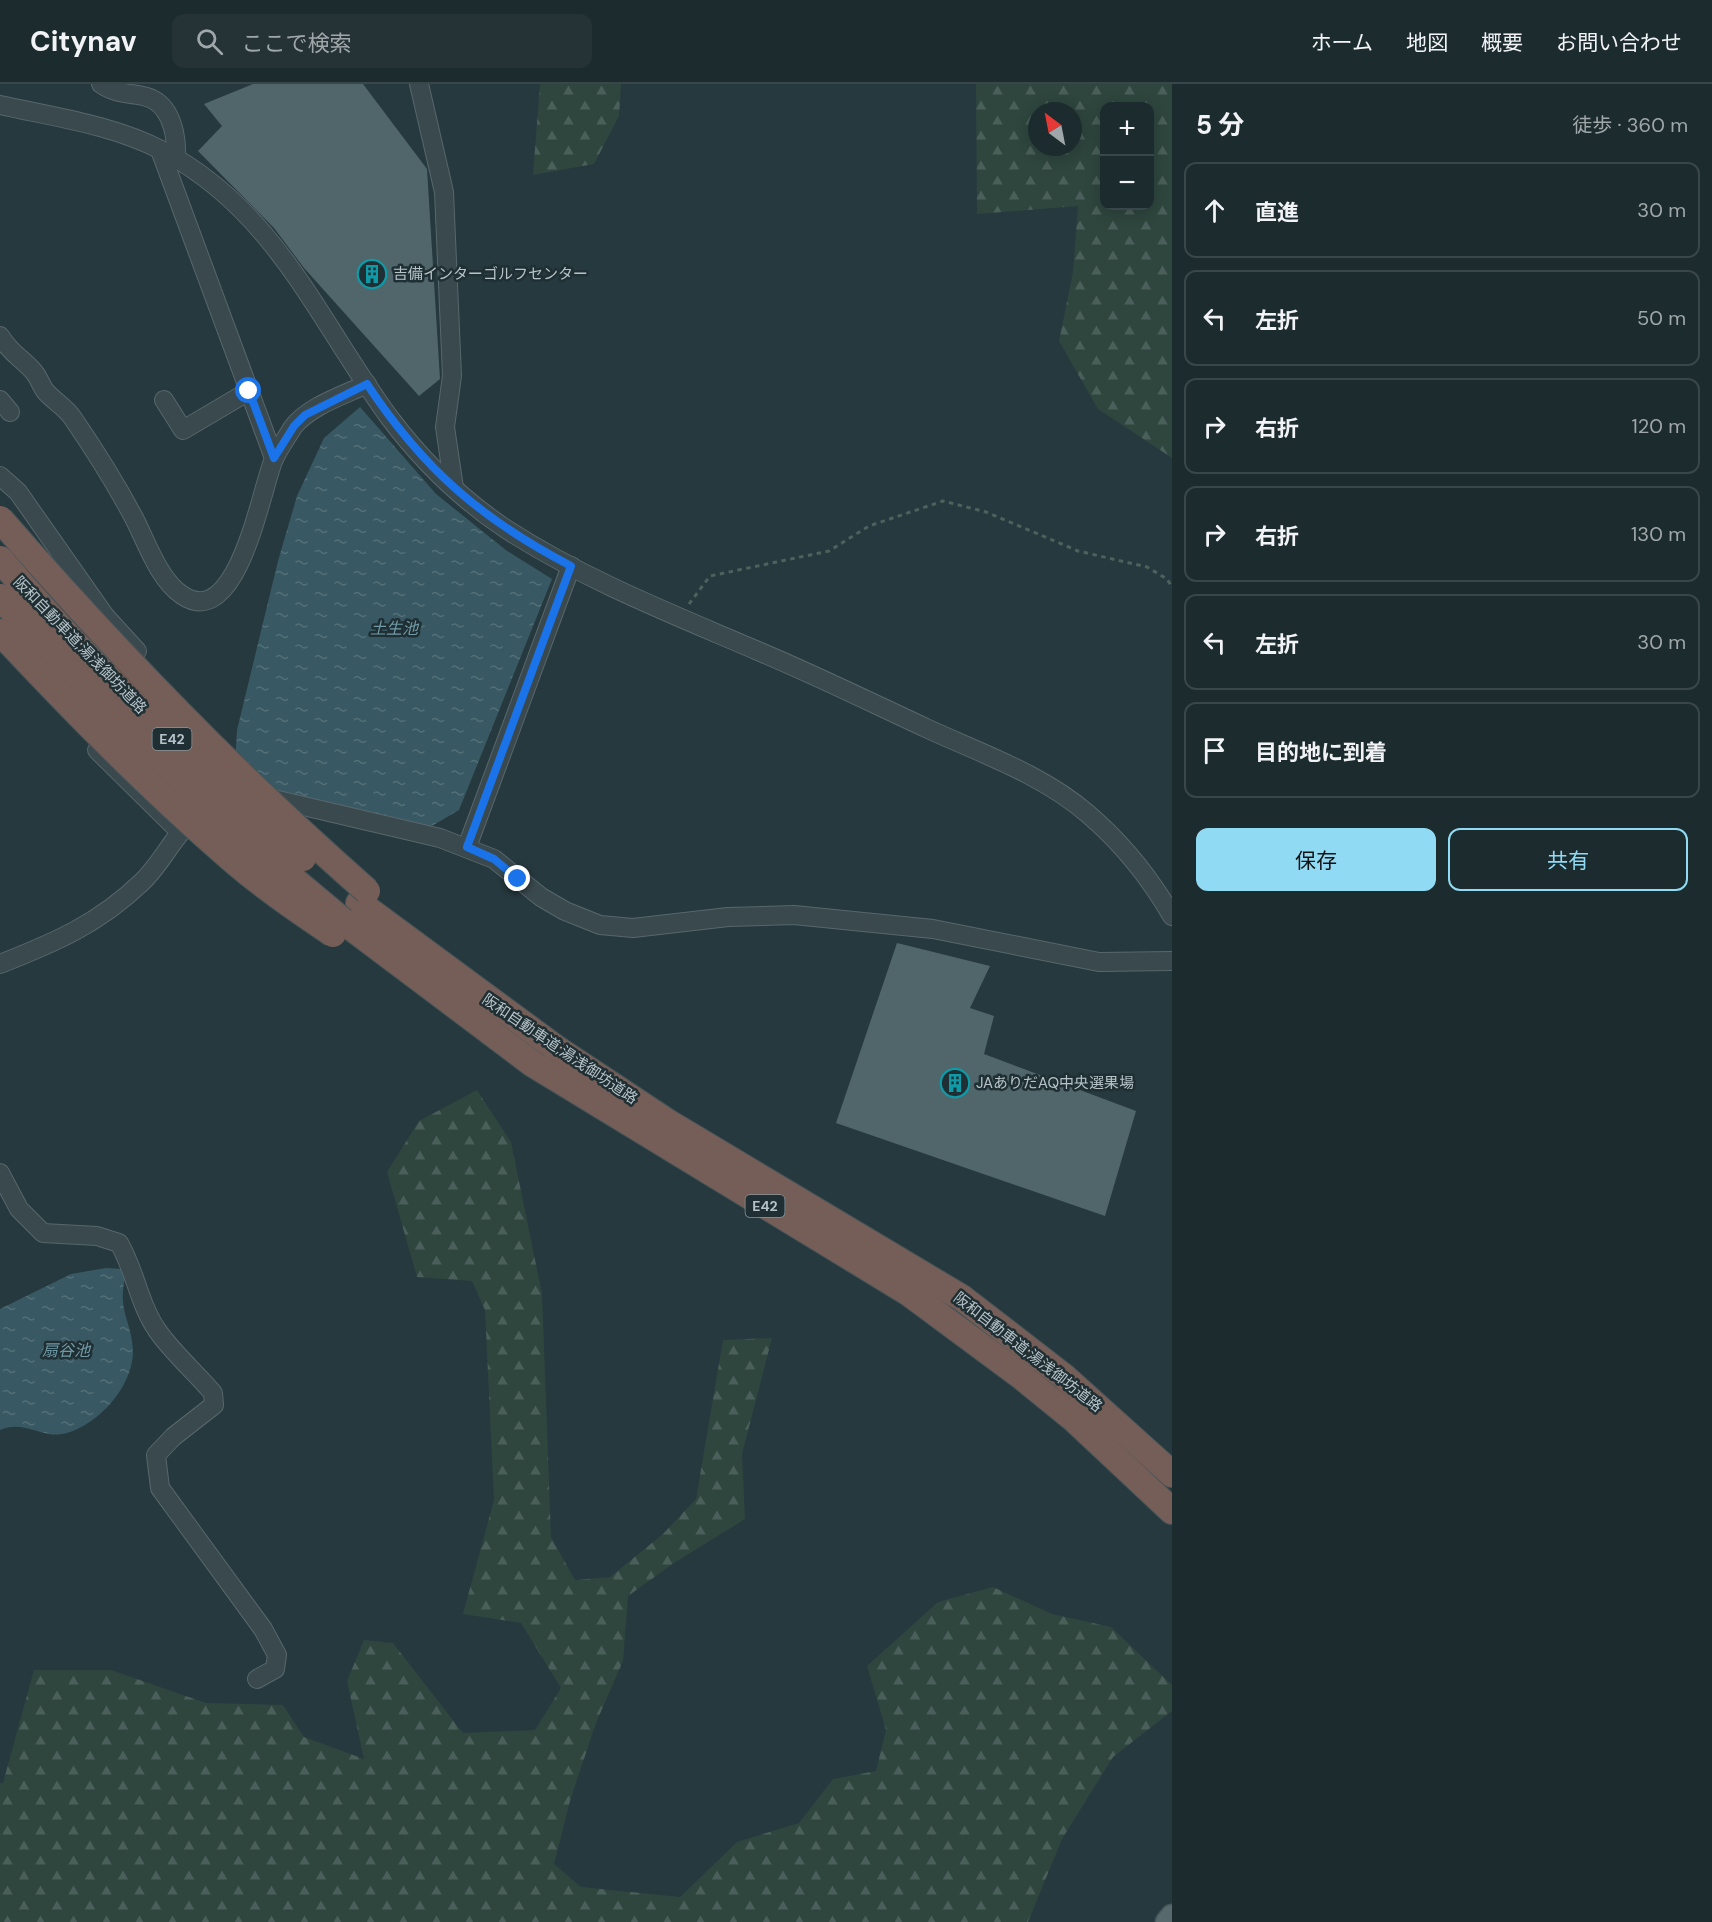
<!DOCTYPE html>
<html lang="ja">
<head>
<meta charset="utf-8">
<style>
	body { margin:0; font-family:"DM Sans","Noto Sans JP",sans-serif; background:#253336; color:#f1f3f6 }
	.controls { position:absolute; right:18px; top:18px; display:grid; overflow:hidden; border-radius:12px; box-shadow:0 3px 15px #0003 }
	.controls button { width:54px; height:54px; display:grid; place-items:center; padding:0; border:0; border-bottom:2px solid #3a474a; background:#1c2b2e; color:#f1f3f6; font:30px sans-serif }
	.compass { position:absolute; left:1028px; top:18px; width:54px; height:54px; border-radius:50%; background:#1c2b2e; box-shadow:0 3px 15px #0003; rotate:328deg }
	.stop { position:absolute; width:18px; height:18px; margin:-14px; border:4px solid #1a73e8; border-radius:50%; background:#fff }
	.stop.end { background:#1a73e8; border-color:#fff; box-shadow:0 2px 6px #0008 }
	.list { margin:0; padding:0; list-style:none }
	h2 { display:flex; justify-content:space-between; align-items:center; height:78px; margin:0; padding:0 24px; font-size:26px }
	h2 small { font-size:20px; font-weight:400; color:#a0a7aa }
	.list li { display:grid; grid-template-columns:39px 1fr auto; gap:18px; align-items:center; box-sizing:border-box; height:96px; margin:0 12px 12px; padding:0 12px; border:2px solid #3a474a; border-radius:12px }
	.list b { display:block; font-size:22px; white-space:nowrap }
	.list em { font-size:20px; font-style:normal; color:#a0a7aa }
	.actions { display:flex; gap:12px; padding:18px 24px }
	.actions a { flex:1; padding:14px 0; border:2px solid #90daf4; border-radius:12px; text-align:center; font-size:21px; color:#90daf4 }
	.actions .main { background:#90daf4; color:#111 }
	.icon { flex:none; width:33px; height:33px; fill:none; stroke:currentColor; stroke-width:2; stroke-linecap:round; stroke-linejoin:round }
	.map { position:relative; flex:none; width:1172px; height:1838px; overflow:hidden }
	header { display:flex; align-items:center; gap:36px; box-sizing:border-box; height:84px; padding:0 30px; background:#1c2b2e; border-bottom:2px solid #3a474a }
	header strong { font-size:28px }
	nav { display:flex; gap:33px; margin-inline-start:auto; font-size:21px }
	.search { width:420px; height:54px; background:#253336; display:flex; align-items:center; gap:15px; box-sizing:border-box; padding:0 21px; border-radius:12px; color:#a0a7aa; font-size:22px }
	main { display:flex }
	aside { flex:1; background:#1c2b2e }
	.map>svg:first-child { display:block }
	.forest { fill:url(#forest-firs); fill-rule:evenodd }
	.water { fill:url(#water-ripples) }
	.building { fill:#51666b }
	.lines { fill:none; stroke-linecap:round; stroke-linejoin:round }
	.minor-casing { stroke:#58676c; stroke-width:20 }
	.major-casing { stroke:#46565a; stroke-width:25 }
	.highway-casing { stroke:#455459; stroke-width:28 }
	.path { stroke:#4d625d; stroke-width:3; stroke-dasharray:4.5 4.5; stroke-linecap:butt }
	.minor { stroke:#3a494e; stroke-width:18 }
	.major { stroke:#58696e; stroke-width:22 }
	.highway { stroke:#745e57; stroke-width:26 }
	.highway-bridge-casing { stroke:#455459; stroke-width:28; stroke-linecap:butt }
	.highway-bridge { stroke:#745e57; stroke-width:26 }
	.route { stroke:#1a73e8; stroke-width:8 }
	.labels { text-anchor:middle; dominant-baseline:central; stroke-width:5; stroke-linejoin:round; paint-order:stroke }
	.shield { fill:#1f2f33; stroke:#89979c; stroke-width:1.5 }
	.shield-label { font-size:14px; font-weight:bold; fill:#b6c4c9 }
	.poi-label { font-size:15px; fill:#b6c4c9; stroke:#1f2f33; text-anchor:start }
	.street-label { font-size:15px; fill:#b6c4c9; stroke:#1f2f33 }
	.water-label { font-size:16px; font-style:italic; fill:#709ba7; stroke:#1f2f33 }
</style>
</head>
<body>
<header>
<strong>Citynav</strong>
<div class="search"><svg class="icon" aria-label="search" viewBox="0 0 24 24"><circle cx="10" cy="10" r="6"/><path d="M15 15l6 6"/></svg>ここで検索</div>
<nav><a>ホーム</a><a>地図</a><a>概要</a><a>お問い合わせ</a></nav>
</header>
<main>
<div class="map">
<svg width="1172" height="1838" viewBox="0 0 1172 1838">
	<defs>
		<pattern id="forest-firs" width="22" height="20" patternUnits="userSpaceOnUse" patternTransform="scale(1.5)"><rect width="22" height="20" fill="#2e463e"/><path d="M5 1l3.5 6h-7zM16 11l3.5 6h-7z" fill="#4a5f59"/></pattern>
		<pattern id="water-ripples" width="26" height="14" patternUnits="userSpaceOnUse" patternTransform="scale(1.5)"><rect width="26" height="14" fill="#385963"/><path d="M2 4q2-2 4 0t4 0M15 11q2-2 4 0t4 0" fill="none" stroke="#536f78"/></pattern>
	</defs>
	<rect width="100%" height="100%" fill="#26393e"/>
	<g class="forest">
		<path d="M540,0H621L619,32L594,80L533,91Z"/>
		<path d="M976,0H1172V374L1098,325L1059,257L1073,188L1078,122L977,130ZM1150,22V122H1104V22ZM1037,27H1073V63H1037Z"/>
		<path d="M477,1006L511,1058L542,1210L551,1453L575,1496L610,1493L663,1450L696,1415L723,1256L772,1254L742,1370L745,1435L674,1479L628,1512L623,1577L596,1639L570,1717L554,1780L581,1803L680,1813L737,1758L799,1739L833,1695L876,1687L886,1646L867,1582L938,1518L993,1503L1052,1530L1111,1543L1172,1601V1627L1113,1673L1062,1755L1028,1838H0V1699H3L34,1586H111L206,1619L283,1621L304,1653L364,1675L347,1597L364,1556L393,1559L463,1649L535,1646L561,1604L521,1539L463,1530L494,1416L485,1226L472,1197L417,1193L387,1088L419,1037Z"/>
	</g>
	<g class="water">
		<path d="M360,323L436,410L507,467L552,495L459,726L425,746L234,694L237,646L278,477L297,412L324,354Z"/>
		<path d="M106,1184L122,1185L126,1191C116,1225 132,1237 133,1267C133,1302 99,1340 67,1349C42,1356 25,1335 0,1346V1225L71,1190Z"/>
	</g>
	<g class="building">
		<path d="M253,0H363L427,85L440,295L419,312L304,184L274,144L198,67L222,42L204,20Z"/>
		<path d="M897,859L990,882L970,924L994,932L984,970L1136,1027L1105,1132L836,1039Z"/>
	</g>
	<g class="lines">
		<g class="minor-casing">
			<g id="minor">
				<path d="M101,0C122,14 139,7 154,16C173,27 177,55 176,75"/>
				<path d="M419,0L444,108L452,292L445,343L454,404"/>
				<path d="M0,21C54,33 114,41 163,67C276,127 318,236 389,333C422,377 461,415 506,445C585,496 672,530 758,567C815,591 870,618 926,644C980,669 1042,690 1088,730C1122,759 1150,794 1172,832"/>
				<path d="M160,66L274,374"/>
				<path d="M0,252C12,271 22,274 34,288C39,294 41,302 46,308C54,317 65,323 72,333C94,365 116,400 134,434C146,457 159,496 182,511C238,549 261,404 274,375C279,364 287,353 293,343C309,322 344,311 367,300"/>
				<path d="M0,316L10,328"/>
				<path d="M164,316L183,346L249,307"/>
				<path d="M0,392L18,408L105,532L137,567"/>
				<path d="M97,666L179,747"/>
				<path d="M265,713L440,754L494,775L541,813L565,827L600,841L633,844L728,833L794,831L933,845L1099,878L1172,877"/>
				<path d="M467,763L571,482"/>
				<path d="M0,880C56,858 98,840 142,798C163,778 174,750 197,731"/>
				<path d="M0,1089L19,1125L43,1149L97,1152L119,1159C135,1186 139,1220 157,1246C172,1268 195,1288 213,1309L214,1321L173,1353L156,1371L160,1404L263,1545L277,1571L275,1585L257,1595"/>
			</g>
		</g>
		<g class="major-casing">
			<path id="major" d="M1167,1838L1172,1832"/>
		</g>
		<g class="highway-casing">
			<g id="highway">
				<path d="M359,819L557,965L669,1039L962,1214L1063,1292L1172,1390"/>
				<path d="M343,837L533,980L909,1209L1021,1292L1075,1336L1172,1427"/>
			</g>
		</g>
		<path class="path" d="M689,520L710,492L829,467L869,442L943,417L986,428L1078,467L1147,483L1167,495L1172,503"/>
		<use href="#minor" class="minor"/>
		<use href="#major" class="major"/>
		<use href="#highway" class="highway"/>
		<g class="highway-bridge-casing">
			<g id="highway-bridge">
				<path d="M0,435C114,566 236,692 367,807"/>
				<path d="M0,475C91,583 195,683 303,774"/>
				<path d="M0,513C107,630 221,737 343,837"/>
				<path d="M0,548C74,627 151,706 234,777C265,804 299,827 333,850"/>
			</g>
		</g>
		<use href="#highway-bridge" class="highway-bridge"/>
	</g>
	<g class="lines">
		<path class="route" d="M249,307L274,374L294,342L305,331L367,300C423,385 481,435 571,482L467,763L494,775L518,795"/>
	</g>
	<defs>
		<g id="building-ring" transform="scale(1.5)"><circle r="9.5" fill="#1f2f33" stroke="#0f9aa8" stroke-width="1.5"/><path d="M-4-6H4V6H1V3H-1V6H-4ZM-2.5-4.3h1.7v1.8h-1.7ZM.8-4.3h1.7v1.8H.8ZM-2.5-1h1.7V.8h-1.7ZM.8-1h1.7V.8H.8Z" fill="#0f9aa8"/></g>
	</defs>
	<g fill-rule="evenodd">
		<use href="#building-ring" x="372" y="190"/>
		<use href="#building-ring" x="955" y="999"/>
	</g>
	<g class="labels">
		<g class="shield">
			<rect x="152.5" y="644" width="39" height="22" rx="4.5"/>
			<rect x="745.5" y="1111" width="39" height="22" rx="4.5"/>
		</g>
		<g class="shield-label">
			<text x="172" y="655">E42</text>
			<text x="765" y="1122">E42</text>
		</g>
		<g class="poi-label">
			<text x="393" y="190">吉備インターゴルフセンター</text>
			<text x="976" y="999">JAありだAQ中央選果場</text>
		</g>
		<g class="street-label">
			<text transform="translate(80 561) rotate(46)">阪和自動車道;湯浅御坊道路</text>
			<text transform="translate(560 965) rotate(34)">阪和自動車道;湯浅御坊道路</text>
			<text transform="translate(1028 1268) rotate(38)">阪和自動車道;湯浅御坊道路</text>
		</g>
		<g class="water-label">
			<text x="394" y="544">土生池</text>
			<text x="66" y="1266">扇谷池</text>
		</g>
	</g>
</svg>
<div class="controls">
<button>+</button>
<button>−</button>
</div>
<svg class="compass" viewBox="-18 -18 36 36"><path d="M0-13l5 13h-10z" fill="#e53935"/><path d="M0 13l5-13h-10z" fill="#a0a7aa"/></svg>
<div class="stop" style="left:249px;top:307px"></div>
<div class="stop end" style="left:518px;top:795px"></div>
</div>
<aside>
<h2>5 分<small>徒歩 · 360 m</small></h2>
<ul class="list">
<li><svg class="icon" aria-label="ahead" viewBox="0 0 24 24"><path d="M12 20V5M6 11l6-6 6 6"/></svg><div><b>直進</b></div><em>30 m</em></li>
<li><svg class="icon" aria-label="left" viewBox="0 0 24 24"><path d="M17 20v-9H6M10 6l-5 5 5 5"/></svg><div><b>左折</b></div><em>50 m</em></li>
<li><svg class="icon" aria-label="right" viewBox="0 0 24 24"><path d="M7 20v-9h11M14 6l5 5-5 5"/></svg><div><b>右折</b></div><em>120 m</em></li>
<li><svg class="icon" aria-label="right" viewBox="0 0 24 24"><path d="M7 20v-9h11M14 6l5 5-5 5"/></svg><div><b>右折</b></div><em>130 m</em></li>
<li><svg class="icon" aria-label="left" viewBox="0 0 24 24"><path d="M17 20v-9H6M10 6l-5 5 5 5"/></svg><div><b>左折</b></div><em>30 m</em></li>
<li><svg class="icon" aria-label="arrive" viewBox="0 0 24 24"><path d="M6 21V4h12l-3 4 3 4H6"/></svg><div><b>目的地に到着</b></div></li>
</ul>
<div class="actions"><a class="main">保存</a><a>共有</a></div>
</aside>
</main>
</body>
</html>
